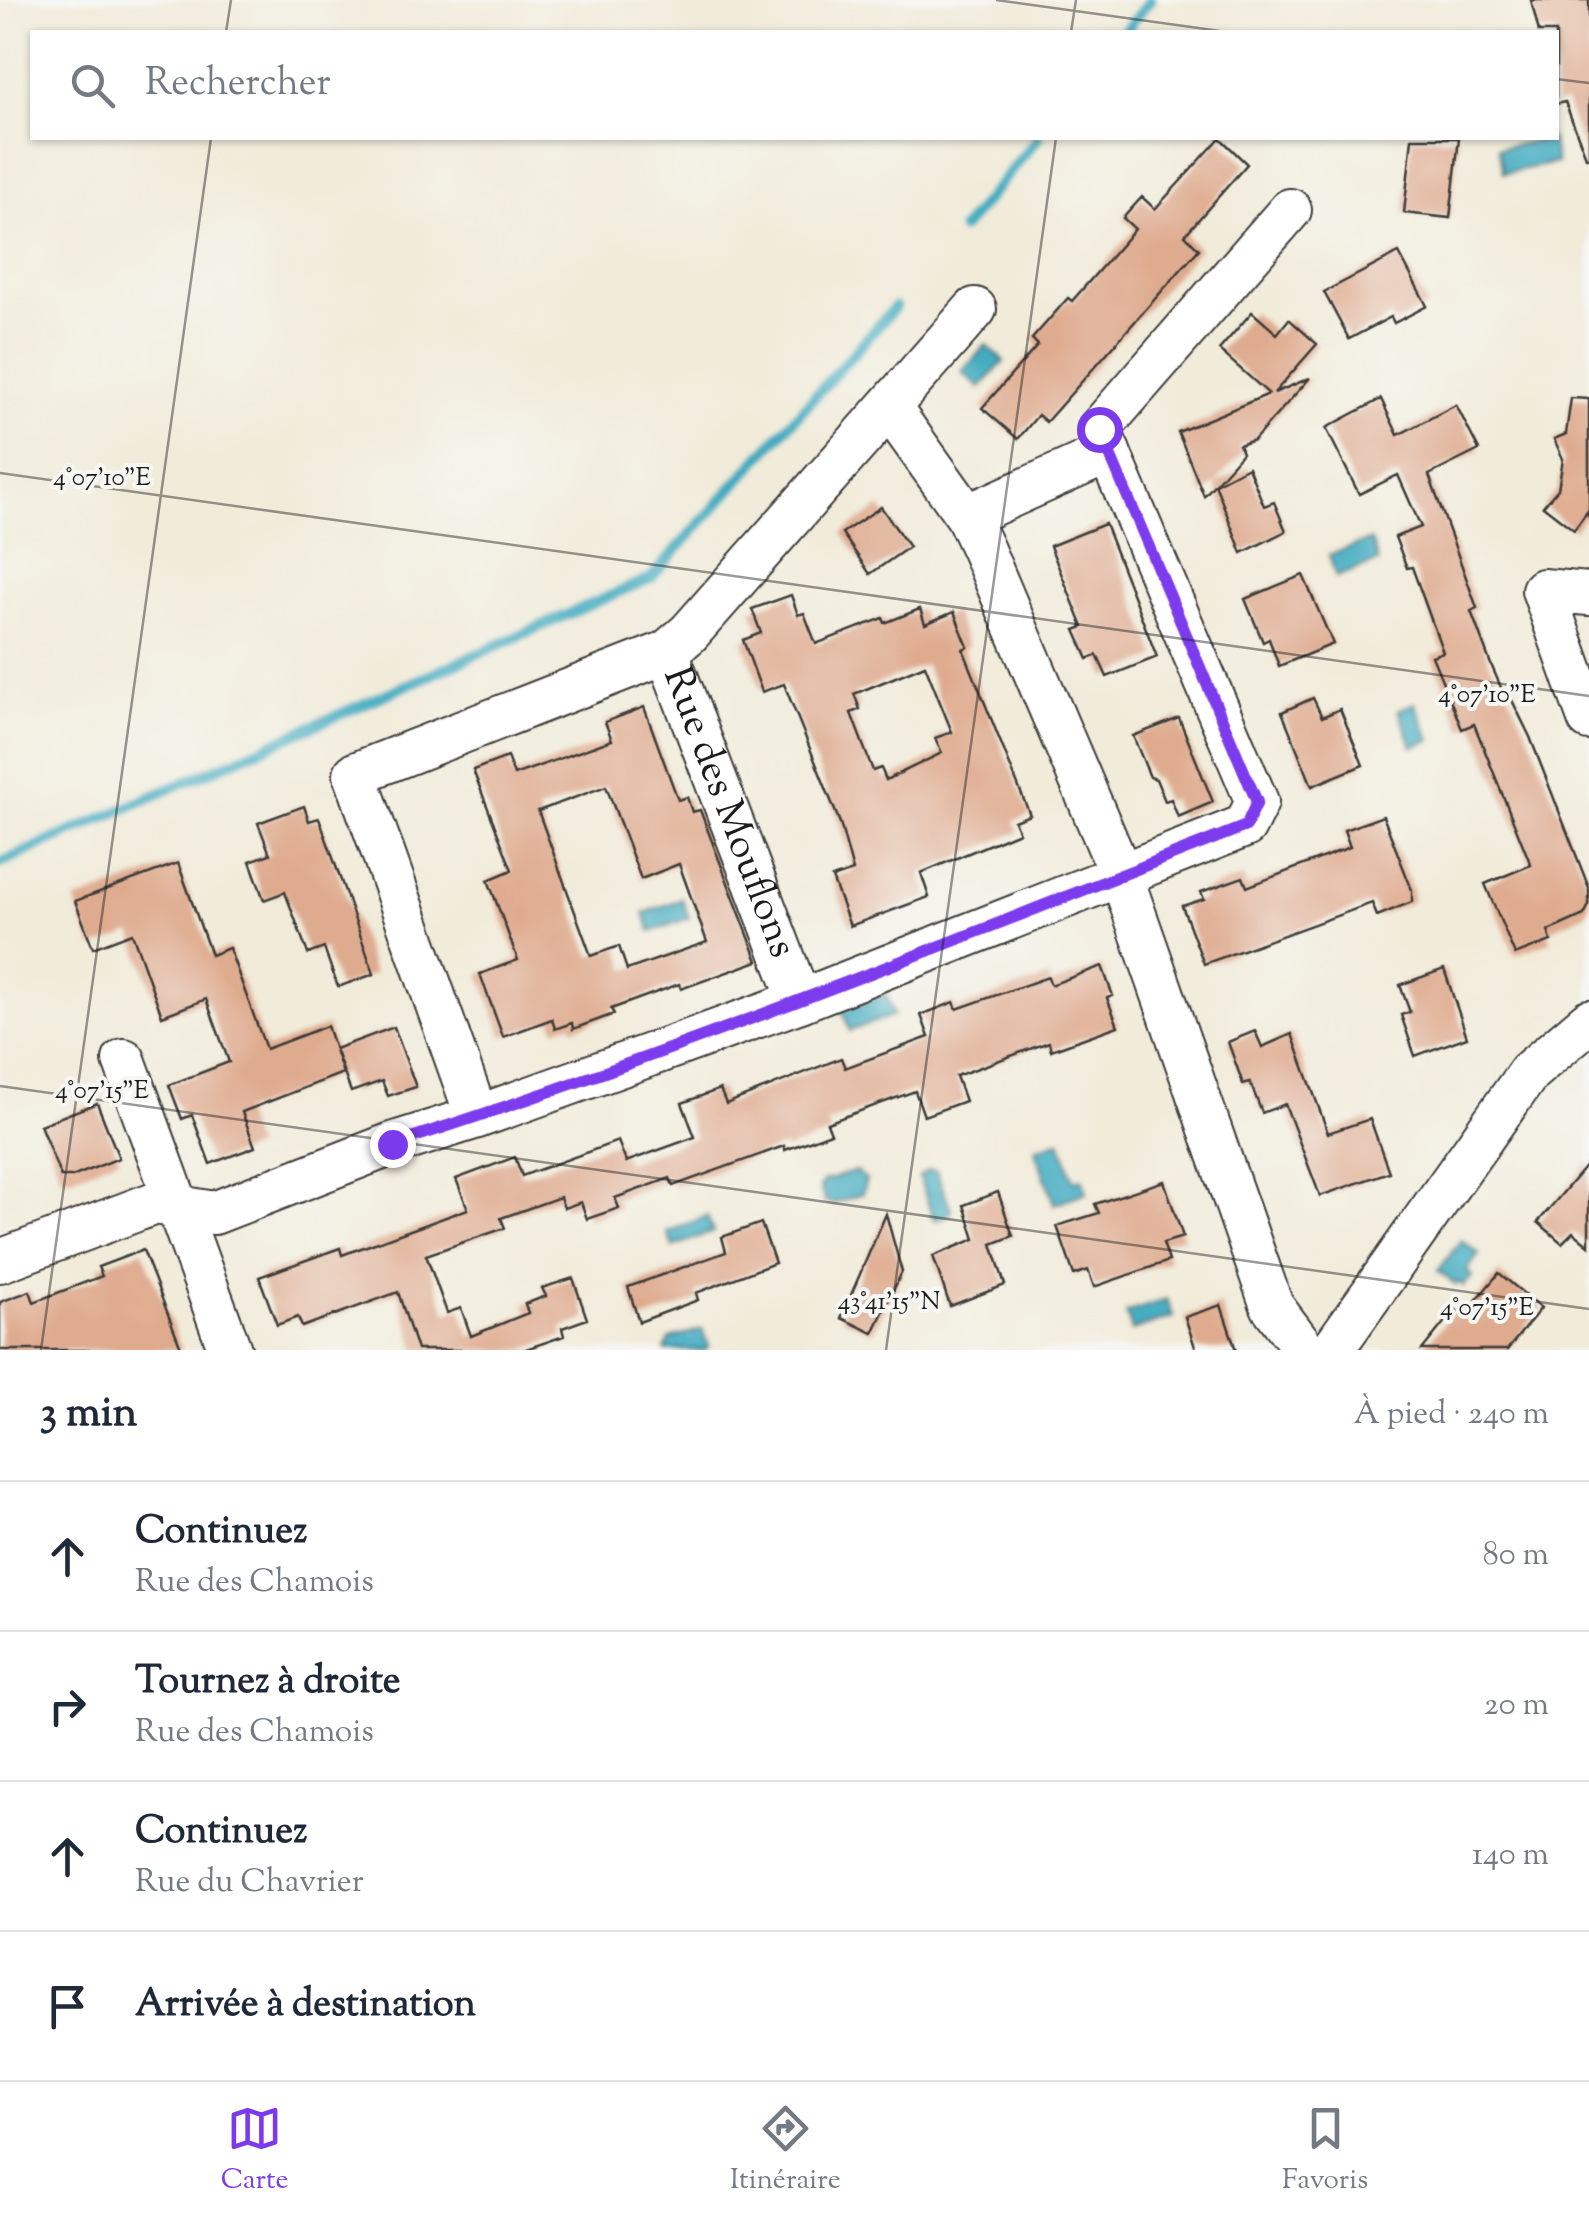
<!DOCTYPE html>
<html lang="fr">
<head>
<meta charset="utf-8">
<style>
	body { margin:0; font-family:"Sorts Mill Goudy",serif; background:#f2f2f3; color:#1f2937 }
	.stop { position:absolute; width:30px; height:30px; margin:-22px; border:8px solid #7c3aed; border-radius:50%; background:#fff }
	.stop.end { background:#7c3aed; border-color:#fff; box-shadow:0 2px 10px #0008 }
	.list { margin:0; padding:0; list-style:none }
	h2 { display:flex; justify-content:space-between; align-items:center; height:130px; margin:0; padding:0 40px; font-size:42px }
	h2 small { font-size:32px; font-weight:400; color:#747a83 }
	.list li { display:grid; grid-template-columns:65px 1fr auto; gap:30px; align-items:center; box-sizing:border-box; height:150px; padding:0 40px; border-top:2px solid #e0e1e3 }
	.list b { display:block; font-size:38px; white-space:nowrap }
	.list p { margin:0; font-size:32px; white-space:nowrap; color:#747a83 }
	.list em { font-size:32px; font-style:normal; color:#747a83 }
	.icon { flex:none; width:55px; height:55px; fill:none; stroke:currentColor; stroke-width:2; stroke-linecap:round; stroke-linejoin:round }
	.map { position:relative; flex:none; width:1589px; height:1350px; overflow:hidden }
	.search { position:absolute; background:#fff; box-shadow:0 2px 8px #0004; left:30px; right:30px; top:30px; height:110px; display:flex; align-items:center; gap:25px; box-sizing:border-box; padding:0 35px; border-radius:0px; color:#747a83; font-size:38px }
	.sheet { height:730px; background:#fff }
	nav { display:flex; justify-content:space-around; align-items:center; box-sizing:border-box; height:140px; border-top:2px solid #e0e1e3; background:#fff; font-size:28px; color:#747a83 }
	nav a { display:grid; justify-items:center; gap:5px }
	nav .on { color:#7c3aed }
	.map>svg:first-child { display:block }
	.water { fill:#42acc1; stroke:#2f646e; stroke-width:2.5 }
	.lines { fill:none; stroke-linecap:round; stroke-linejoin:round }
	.stream { stroke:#42acc1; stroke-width:11 }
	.building { fill:#dfab8f; fill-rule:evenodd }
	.minor-casing { stroke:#3c3b38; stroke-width:46 }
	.minor { stroke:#fff; stroke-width:42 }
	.route { stroke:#7c3aed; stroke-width:12 }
	.ticks { fill:none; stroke:#1c1c1c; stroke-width:2.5; stroke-opacity:0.45 }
	.labels { text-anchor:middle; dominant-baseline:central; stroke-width:8; stroke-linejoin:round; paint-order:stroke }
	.street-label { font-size:40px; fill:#1c1c1c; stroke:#f6f6f2 }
	.ticks-label { font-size:25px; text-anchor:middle; fill:#1c1c1c; stroke:#f6f6f2; stroke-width:8; stroke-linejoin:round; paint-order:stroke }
</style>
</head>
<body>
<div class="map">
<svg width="1589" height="1350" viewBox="0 0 1589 1350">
	<rect width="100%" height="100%" fill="#f6f6f2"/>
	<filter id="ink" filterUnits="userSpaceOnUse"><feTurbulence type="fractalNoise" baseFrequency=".01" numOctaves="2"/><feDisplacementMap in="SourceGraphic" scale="20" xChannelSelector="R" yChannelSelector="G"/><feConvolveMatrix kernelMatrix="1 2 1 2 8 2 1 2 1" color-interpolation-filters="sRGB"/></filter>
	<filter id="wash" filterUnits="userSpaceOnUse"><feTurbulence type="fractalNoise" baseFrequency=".0048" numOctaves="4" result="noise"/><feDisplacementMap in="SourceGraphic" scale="40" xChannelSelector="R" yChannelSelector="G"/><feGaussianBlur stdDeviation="2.25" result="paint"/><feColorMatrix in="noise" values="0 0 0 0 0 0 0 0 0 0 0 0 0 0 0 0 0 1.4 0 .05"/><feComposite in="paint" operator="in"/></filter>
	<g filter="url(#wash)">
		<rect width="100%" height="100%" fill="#f1ebd9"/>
		<g class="water">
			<path d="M1551,138L1556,163L1503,173L1498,148Z"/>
			<path d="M986,345L1004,361L980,388L962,372Z"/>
			<path d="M1371,540L1378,562L1336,577L1329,555Z"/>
			<path d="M1415,703L1431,740L1413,747L1398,710Z"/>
			<path d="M682,899L689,918L651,932L644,913Z"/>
			<path d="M886,994L894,1015L850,1031L842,1010Z"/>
			<path d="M1060,1140L1074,1181L1082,1178L1087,1192L1054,1204L1035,1149Z"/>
			<path d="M929,1170L936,1171L951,1209L950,1214L938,1220L933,1218L919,1177Z"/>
			<path d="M856,1171L866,1180L862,1194L833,1204L825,1201L820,1187L824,1181Z"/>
			<path d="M707,1216L713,1232L673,1247L667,1232Z"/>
			<path d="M1461,1240L1479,1254L1467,1271L1472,1276L1464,1286L1459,1282L1456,1285L1438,1271Z"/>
			<path d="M1167,1299L1173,1317L1132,1331L1126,1313Z"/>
			<path d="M702,1329L709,1346L706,1350H665L670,1339Z"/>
		</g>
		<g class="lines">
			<g class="stream">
				<path d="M1124,32L1150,0"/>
				<path d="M962,229L1038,138"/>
				<path d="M0,863L651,578L895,307"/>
			</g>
		</g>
		<g id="blocks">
			<g class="building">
				<path d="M1531,0H1589V157H1586L1565,102L1556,104V32H1539Z"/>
				<path d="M1220,138L1247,164L1185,235L1199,249L1046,422L1038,415L1018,439L982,408L1038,345L1032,339L1068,298L1072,301L1135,229L1123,218L1142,197L1155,209Z"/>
				<path d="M1412,138H1459L1450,218L1404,213Z"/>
				<path d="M1399,253L1427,306L1394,323L1391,317L1349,339L1324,292Z"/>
				<path d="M1252,312L1277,334L1289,319L1317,344L1274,393L1310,378L1254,440L1239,445L1242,453L1204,496L1178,432L1269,394L1219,350Z"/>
				<path d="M1571,398L1589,399V518L1587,512L1574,530L1543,506L1558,489L1563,459L1554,439L1566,434Z"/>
				<path d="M1381,399L1398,435L1456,405L1479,450L1429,475L1477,608L1471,611L1490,662L1503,692L1507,690L1530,737L1589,888V905L1584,915L1548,931L1551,941L1515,955L1485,884L1531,865L1474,724L1462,729L1432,656L1443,652L1412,567L1407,568L1395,537L1421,527L1398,475L1359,494L1326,428Z"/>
				<path d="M1248,467L1264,506L1274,502L1286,531L1242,553L1215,484Z"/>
				<path d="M881,507L909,547L870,574L842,533Z"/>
				<path d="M1105,524L1157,657L1107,677L1097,655L1088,659L1075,630L1083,627L1050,546Z"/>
				<path d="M1303,575L1333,644L1279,666L1269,639L1263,642L1245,599Z"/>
				<path d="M791,595L798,615L804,613L816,644L883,618L885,623L920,609L925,624L954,612L968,647L963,649L1030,815L1014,821L1019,832L921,873L929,897L850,926L832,878L853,871L840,823L784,684L762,692L743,640L761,633L752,609ZM925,665L952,732L935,738L942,753L886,780L881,768L873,771L851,713L860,709L854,694Z"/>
				<path d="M1313,698L1322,717L1340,709L1363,765L1312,786L1282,712Z"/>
				<path d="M644,707L678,800L687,797L692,812L700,810L758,961L681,989L679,984L611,1009L614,1014L573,1029L572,1023L555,1029L552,1019L503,1037L480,974L518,960L488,880L512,870L473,770L507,757L514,775L612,740L605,722ZM606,786L641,879L679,864L707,942L627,970L619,946L591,956L538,811Z"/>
				<path d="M1179,718L1213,802L1178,817L1171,799L1165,801L1156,779L1150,777L1133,736Z"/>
				<path d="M304,806L309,821L319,818L374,974L338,987L324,948L308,954L285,892L264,900L250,861L270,854L258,823Z"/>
				<path d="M1383,816L1412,890V902L1377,916L1372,903L1204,964L1182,906L1204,899L1201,892L1243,877L1247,887L1350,847L1344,830Z"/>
				<path d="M178,863L211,955L229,948L266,1049L327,1026L343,1073L242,1112L255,1147L210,1164L192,1115L182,1119L169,1085L229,1062L206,999L162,1016L132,933L93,948L75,901Z"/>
				<path d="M1102,966L1113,996L1107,998L1118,1026L1051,1050L1049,1042L956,1076L965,1101L924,1116L915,1091L827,1123L831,1133L785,1150L784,1146L673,1186L670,1178L615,1198L619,1208L587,1219L581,1202L564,1208L560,1197L501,1218L505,1228L426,1255L447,1313L461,1308L471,1336L528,1313L525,1304L546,1296L542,1288L573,1278L587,1319L562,1328L564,1336L523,1350H417L398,1292L302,1327L298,1317L277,1325L259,1277L340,1248L342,1255L468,1209L456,1179L515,1157L522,1176L618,1141L626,1162L695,1137L682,1103L720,1089L726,1104L841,1058L845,1068L929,1037L921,1015L954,1002L957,1009L1048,977L1051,985Z"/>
				<path d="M1444,969L1467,1037L1415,1056L1401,1015L1410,1012L1400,985Z"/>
				<path d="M394,1027L416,1087L388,1096L382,1081L351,1092L335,1049Z"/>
				<path d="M1255,1031L1262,1047L1292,1034L1328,1133L1370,1119L1389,1172L1320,1196L1285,1104L1262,1113L1250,1082L1243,1084L1228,1042Z"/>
				<path d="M97,1103L119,1158L72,1177H61L40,1125Z"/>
				<path d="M1589,1162V1245L1573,1232L1562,1243L1538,1222Z"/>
				<path d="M1164,1181L1183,1237L1163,1243L1169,1261L1094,1287L1088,1270L1074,1275L1057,1226L1099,1213L1095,1204Z"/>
				<path d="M998,1192L1013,1236L992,1244L1005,1285L950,1306L933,1256L975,1239L964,1205Z"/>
				<path d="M886,1214L902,1272L873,1333L841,1318Z"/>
				<path d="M761,1223L775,1263L696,1293L698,1300L639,1322L628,1287L726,1252L722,1237Z"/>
				<path d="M143,1250L182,1350H0V1302L30,1291L34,1302L102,1276L98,1267Z"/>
				<path d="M1499,1273L1541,1308L1507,1350H1422L1455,1309L1463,1316Z"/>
				<path d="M1221,1305L1236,1350H1196L1185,1317Z"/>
			</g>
		</g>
	</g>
	<g filter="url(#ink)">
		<use href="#blocks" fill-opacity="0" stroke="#3c3b38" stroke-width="2.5"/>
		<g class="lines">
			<g class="minor-casing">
				<g id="minor">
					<path d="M889,407L967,516L983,550L1121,875L1272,1306L1305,1350"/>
					<path d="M967,516L1109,452"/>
					<path d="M1589,594L1543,590L1589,719"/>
					<path id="s1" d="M667,652L800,1001"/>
					<path d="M124,1060L230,1350"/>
					<path d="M477,1117L355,774L667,652L689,633L975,309"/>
					<path d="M0,1261L155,1203L214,1213L392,1144L477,1117L800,1001L1245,826L1257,802L1099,429L1290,210"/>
					<path d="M1332,1350L1529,1072L1589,1021"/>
				</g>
			</g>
			<use href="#minor" class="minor"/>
		</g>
	</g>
	<g class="lines" filter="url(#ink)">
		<path class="route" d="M392,1144C681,1052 963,937 1246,826L1257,802L1099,429"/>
	</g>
	<path class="ticks" d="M996,0L1227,32M226,32L231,0M1071,32L1076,0M1556,79L1589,83M0,473L1589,696M0,1086L1589,1309M41,1350L211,138M886,1350L1056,138"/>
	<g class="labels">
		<g class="street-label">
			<text stroke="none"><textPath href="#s1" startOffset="172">Rue des Mouflons</textPath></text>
		</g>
	</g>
	<g class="ticks-label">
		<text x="102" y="485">4°07'10"E</text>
		<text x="1487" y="702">4°07'10"E</text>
		<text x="102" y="1098">4°07'15"E</text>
		<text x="889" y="1309">43°41'15"N</text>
		<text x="1487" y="1315">4°07'15"E</text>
	</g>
</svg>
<div class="stop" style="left:1099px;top:429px"></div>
<div class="stop end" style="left:392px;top:1144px"></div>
<div class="search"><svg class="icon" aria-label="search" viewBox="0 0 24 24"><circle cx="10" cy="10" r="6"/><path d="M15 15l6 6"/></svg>Rechercher</div>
</div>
<section class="sheet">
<h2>3 min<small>À pied · 240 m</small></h2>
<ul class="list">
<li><svg class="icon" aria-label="ahead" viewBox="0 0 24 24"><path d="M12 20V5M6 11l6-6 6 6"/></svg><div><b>Continuez</b><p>Rue des Chamois</p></div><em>80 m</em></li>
<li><svg class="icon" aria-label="right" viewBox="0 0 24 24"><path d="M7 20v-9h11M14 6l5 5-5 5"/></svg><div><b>Tournez à droite</b><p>Rue des Chamois</p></div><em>20 m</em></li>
<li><svg class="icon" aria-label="ahead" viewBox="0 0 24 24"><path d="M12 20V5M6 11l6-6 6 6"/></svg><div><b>Continuez</b><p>Rue du Chavrier</p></div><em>140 m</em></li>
<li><svg class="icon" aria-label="arrive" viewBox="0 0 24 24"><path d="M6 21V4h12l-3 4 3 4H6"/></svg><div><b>Arrivée à destination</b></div></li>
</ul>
</section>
<nav>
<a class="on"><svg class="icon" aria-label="map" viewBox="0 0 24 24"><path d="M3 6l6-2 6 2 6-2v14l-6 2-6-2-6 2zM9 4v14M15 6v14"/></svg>Carte</a>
<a><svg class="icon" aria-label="directions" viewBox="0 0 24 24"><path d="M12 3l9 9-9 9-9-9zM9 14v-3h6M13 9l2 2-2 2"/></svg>Itinéraire</a>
<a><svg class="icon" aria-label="saved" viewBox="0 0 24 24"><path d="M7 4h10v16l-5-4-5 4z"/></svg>Favoris</a>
</nav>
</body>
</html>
